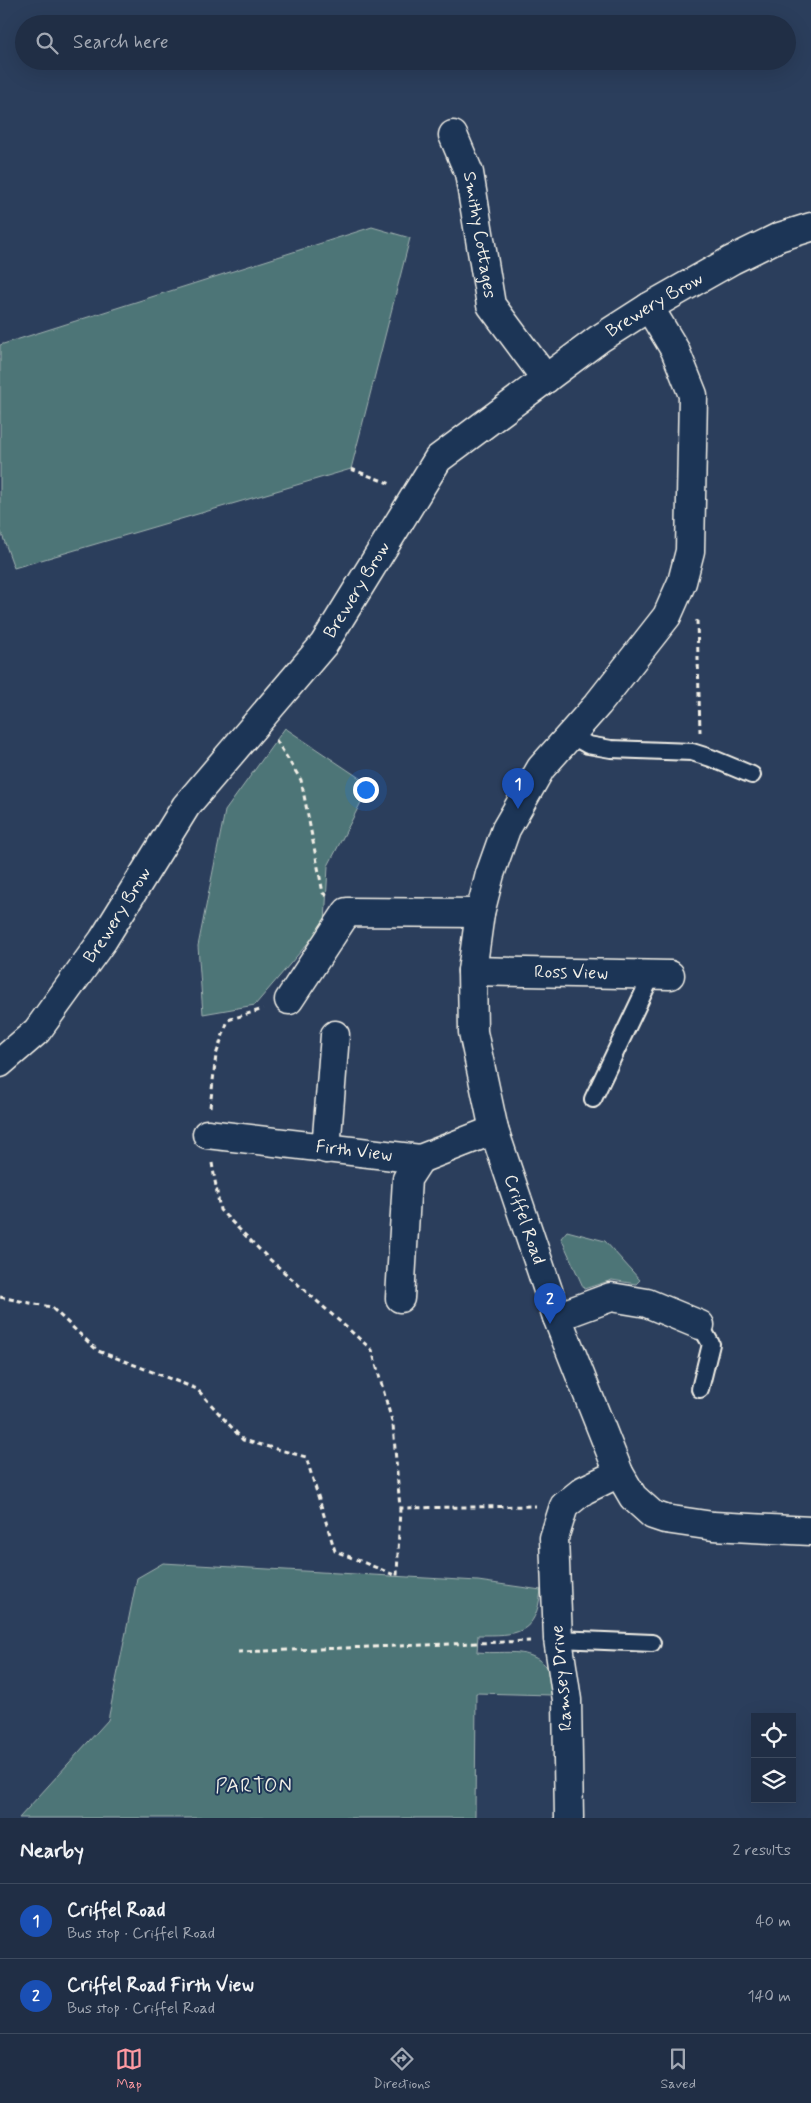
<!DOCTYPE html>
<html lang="en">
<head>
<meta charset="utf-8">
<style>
	body { margin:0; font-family:Mynerve,sans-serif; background:#28364c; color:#f1f3f6 }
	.controls { position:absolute; right:15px; bottom:15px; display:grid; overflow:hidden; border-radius:0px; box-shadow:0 5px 20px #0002 }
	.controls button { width:45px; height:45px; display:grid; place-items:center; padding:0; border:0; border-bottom:1px solid #3d4a5e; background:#202e45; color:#f1f3f6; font:25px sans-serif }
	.you { position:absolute; left:365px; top:789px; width:18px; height:18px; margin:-12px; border:4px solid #fff; border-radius:50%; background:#1a73e8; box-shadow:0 0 0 8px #1a73e833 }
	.badge { display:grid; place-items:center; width:32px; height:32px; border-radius:50%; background:#ff9aa2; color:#fff; font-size:16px; font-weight:700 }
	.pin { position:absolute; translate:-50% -41px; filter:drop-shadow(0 1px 2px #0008) }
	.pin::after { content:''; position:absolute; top:26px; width:18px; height:15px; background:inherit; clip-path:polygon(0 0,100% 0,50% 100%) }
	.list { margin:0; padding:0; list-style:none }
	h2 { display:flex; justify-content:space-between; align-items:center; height:65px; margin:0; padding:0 20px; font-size:21px }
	h2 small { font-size:16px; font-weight:400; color:#a2a8b3 }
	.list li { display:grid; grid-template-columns:32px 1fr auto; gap:15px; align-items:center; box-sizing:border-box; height:75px; padding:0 20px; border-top:1px solid #3d4a5e }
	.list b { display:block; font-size:19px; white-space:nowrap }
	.list p { margin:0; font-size:16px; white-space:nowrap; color:#a2a8b3 }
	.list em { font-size:16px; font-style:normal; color:#a2a8b3 }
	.icon { flex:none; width:28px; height:28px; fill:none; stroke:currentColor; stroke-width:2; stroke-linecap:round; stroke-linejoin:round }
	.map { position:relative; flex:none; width:811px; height:1818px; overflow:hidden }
	.search { position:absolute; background:#202e45; box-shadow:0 5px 20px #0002; left:15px; right:15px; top:15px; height:55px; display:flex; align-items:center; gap:12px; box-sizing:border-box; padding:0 18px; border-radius:28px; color:#a2a8b3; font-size:19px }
	.sheet { height:215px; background:#202e45 }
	nav { display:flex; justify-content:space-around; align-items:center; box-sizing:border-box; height:70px; border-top:1px solid #3d4a5e; background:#202e45; font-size:14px; color:#a2a8b3 }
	nav a { display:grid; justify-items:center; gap:2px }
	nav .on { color:#ff9aa2 }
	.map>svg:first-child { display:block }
	.green { fill:#4d7477; stroke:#a0b2b0 }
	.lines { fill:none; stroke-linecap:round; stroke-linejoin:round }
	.service-casing { stroke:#f4f1e8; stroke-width:20 }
	.minor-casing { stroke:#f4f1e8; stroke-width:31 }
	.path { stroke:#f4f1e8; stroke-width:3; stroke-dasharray:5 4; stroke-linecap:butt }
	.service { stroke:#1d3557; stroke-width:16 }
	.minor { stroke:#1d3557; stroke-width:28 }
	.labels { text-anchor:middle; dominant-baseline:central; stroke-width:4; stroke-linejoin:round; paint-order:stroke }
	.street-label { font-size:18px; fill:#f4f1e8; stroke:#1d3557 }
	.quarter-label { font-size:20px; letter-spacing:1px; fill:#f4f1e8; stroke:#1d3557 }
</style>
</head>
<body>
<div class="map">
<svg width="811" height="1818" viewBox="0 0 811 1818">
	<rect width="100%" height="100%" fill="#2b3e5c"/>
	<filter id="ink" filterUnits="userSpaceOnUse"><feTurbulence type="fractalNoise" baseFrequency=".02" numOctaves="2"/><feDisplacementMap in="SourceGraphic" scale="10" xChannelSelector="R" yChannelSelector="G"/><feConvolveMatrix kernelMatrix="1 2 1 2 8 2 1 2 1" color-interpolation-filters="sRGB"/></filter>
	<g filter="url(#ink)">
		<g class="green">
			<path d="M372,227L410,238L351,469L14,568L0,529V345Z"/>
			<path d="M285,728L370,785L328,866L325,923L255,1005L203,1014L198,946L225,811Z"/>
			<path d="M567,1231L605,1241L640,1280L636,1284L612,1280L584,1289L561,1238Z"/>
			<path d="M163,1563L478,1581L541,1590C536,1636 517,1635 478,1635L477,1652C509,1655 531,1644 553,1674L552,1695L476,1693L475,1818H19L108,1720L137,1578Z"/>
		</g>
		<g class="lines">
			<g class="service-casing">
				<g id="service">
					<path d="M570,735L588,745L611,749L692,752L711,758L752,775"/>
					<path d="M593,1099L652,975"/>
					<path d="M700,1325L711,1344L700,1389"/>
					<path d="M558,1639L652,1643"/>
				</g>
			</g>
			<g class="minor-casing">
				<g id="minor">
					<path id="s1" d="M453,135L469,173L491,305L546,379"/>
					<path id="s2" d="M649,307L675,350L693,395L690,551L682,582L667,616L598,704L541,768L506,829L490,874L480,913L472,971L473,1032L494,1130L557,1317L619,1473L633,1497L653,1515L665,1519L713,1526L811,1531"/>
					<path id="s3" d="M472,971L670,975"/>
					<path d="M289,1000L347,912L480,913"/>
					<path id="s4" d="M0,1063L37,1031L103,940L186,806L324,644L438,459L599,339L649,307L732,260L779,237L811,227"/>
					<path id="s5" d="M207,1134L420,1159L494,1130"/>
					<path d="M326,1149L335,1035"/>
					<path d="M400,1298L407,1179L420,1159"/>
					<path d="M557,1317L611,1297L647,1303L700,1325"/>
					<path d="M569,1818L567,1700L558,1639L554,1538L564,1506L584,1490L619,1473"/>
				</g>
			</g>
			<g class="path">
				<path d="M351,469L391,484"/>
				<path d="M697,620L700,732"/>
				<path d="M276,740L301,780L323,893L327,896"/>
				<path d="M210,1107L216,1055L228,1020L263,1009"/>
				<path d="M212,1163L220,1210L266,1256L372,1350L393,1425L400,1508L536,1506"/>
				<path d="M0,1297L51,1307L98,1351L197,1389L243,1440L306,1457L335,1551L397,1576L400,1508"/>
				<path d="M238,1652L530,1641"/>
			</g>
			<use href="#service" class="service"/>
			<use href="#minor" class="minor"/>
		</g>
	</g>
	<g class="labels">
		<g class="street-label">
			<text stroke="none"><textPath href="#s1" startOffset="104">Smithy Cottages</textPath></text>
			<text stroke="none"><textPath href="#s4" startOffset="1015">Brewery Brow</textPath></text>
			<text stroke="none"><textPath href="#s4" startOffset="595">Brewery Brow</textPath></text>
			<text stroke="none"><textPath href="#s4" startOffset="190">Brewery Brow</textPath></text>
			<text stroke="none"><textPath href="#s3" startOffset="99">Ross View</textPath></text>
			<text stroke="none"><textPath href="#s5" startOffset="148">Firth View</textPath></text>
			<text stroke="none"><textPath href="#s2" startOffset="994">Criffel Road</textPath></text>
			<text transform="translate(562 1678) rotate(-95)">Ramsey Drive</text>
		</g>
		<g class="quarter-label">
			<text x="254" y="1786">PARTON</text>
		</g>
	</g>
</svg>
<div class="controls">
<button><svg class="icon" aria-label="locate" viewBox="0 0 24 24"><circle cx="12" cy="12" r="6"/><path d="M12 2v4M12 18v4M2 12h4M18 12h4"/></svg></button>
<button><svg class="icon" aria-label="layers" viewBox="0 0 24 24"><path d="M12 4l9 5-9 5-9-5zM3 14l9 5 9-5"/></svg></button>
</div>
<div class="you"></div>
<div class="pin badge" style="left:518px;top:809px;background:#1a4fb4">1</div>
<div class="pin badge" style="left:550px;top:1324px;background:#1a4fb4">2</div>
<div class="search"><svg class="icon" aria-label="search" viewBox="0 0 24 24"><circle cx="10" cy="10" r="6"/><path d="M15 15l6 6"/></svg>Search here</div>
</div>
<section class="sheet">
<h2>Nearby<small>2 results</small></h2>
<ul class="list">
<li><span class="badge" style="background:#1a4fb4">1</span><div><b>Criffel Road</b><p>Bus stop · Criffel Road</p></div><em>40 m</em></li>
<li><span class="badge" style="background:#1a4fb4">2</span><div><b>Criffel Road Firth View</b><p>Bus stop · Criffel Road</p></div><em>140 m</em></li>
</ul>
</section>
<nav>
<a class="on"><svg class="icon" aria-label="map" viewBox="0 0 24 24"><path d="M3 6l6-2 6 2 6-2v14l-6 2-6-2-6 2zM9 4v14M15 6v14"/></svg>Map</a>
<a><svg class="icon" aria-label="directions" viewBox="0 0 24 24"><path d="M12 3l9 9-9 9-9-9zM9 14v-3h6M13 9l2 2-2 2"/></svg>Directions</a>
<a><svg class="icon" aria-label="saved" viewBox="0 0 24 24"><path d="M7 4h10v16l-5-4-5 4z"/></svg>Saved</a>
</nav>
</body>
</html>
